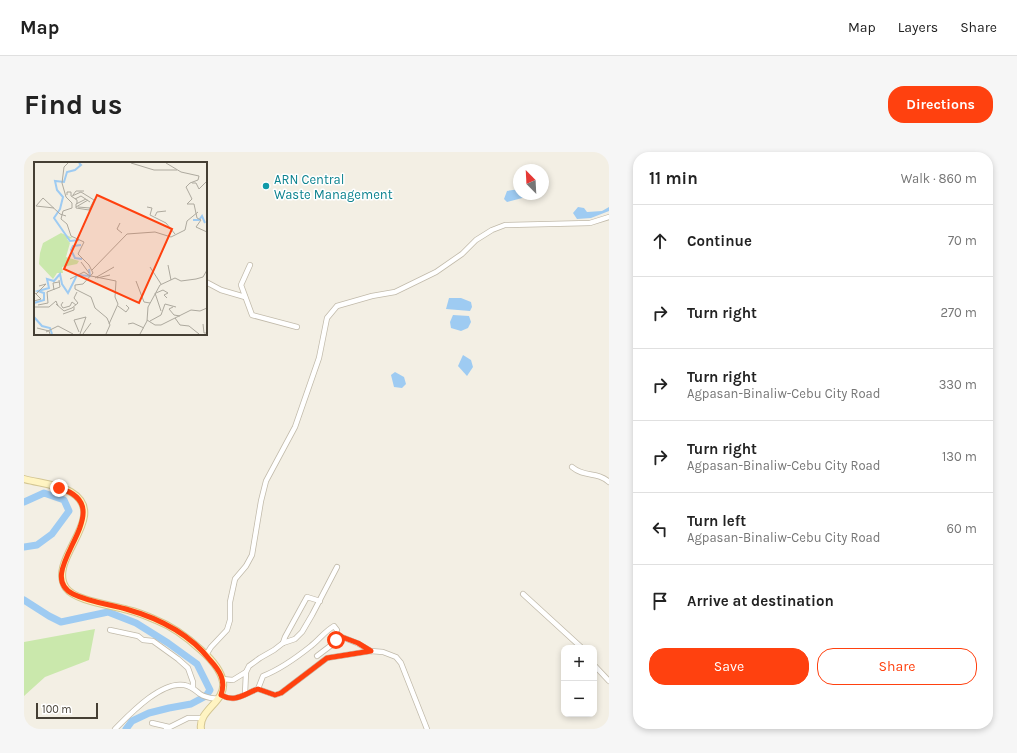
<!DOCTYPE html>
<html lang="en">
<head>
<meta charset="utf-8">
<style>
	body { margin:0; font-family:Karla,sans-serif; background:#f6f6f6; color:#222 }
	.controls { position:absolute; right:12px; bottom:12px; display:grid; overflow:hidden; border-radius:8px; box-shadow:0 2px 6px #0003 }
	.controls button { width:36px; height:36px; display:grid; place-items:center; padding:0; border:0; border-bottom:1px solid #e0e0e0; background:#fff; color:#222; font:20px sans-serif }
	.compass { position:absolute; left:489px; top:12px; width:36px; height:36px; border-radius:50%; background:#fff; box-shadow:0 2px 6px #0003; rotate:336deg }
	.scale { position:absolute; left:12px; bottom:10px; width:62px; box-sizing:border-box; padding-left:4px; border:2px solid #453f34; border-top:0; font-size:11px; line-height:14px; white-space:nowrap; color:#453f34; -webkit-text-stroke:3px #fff; paint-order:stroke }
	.stop { position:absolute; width:12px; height:12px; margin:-9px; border:3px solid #ff410f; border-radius:50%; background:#fff }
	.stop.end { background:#ff410f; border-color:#fff; box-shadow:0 1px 4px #0008 }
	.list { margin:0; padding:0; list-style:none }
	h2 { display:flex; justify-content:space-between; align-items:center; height:52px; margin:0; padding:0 16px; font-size:17px }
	h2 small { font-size:13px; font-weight:400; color:#767676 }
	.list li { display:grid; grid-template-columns:26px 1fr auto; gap:12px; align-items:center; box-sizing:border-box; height:72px; padding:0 16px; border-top:1px solid #e0e0e0 }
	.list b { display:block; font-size:15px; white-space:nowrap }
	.list p { margin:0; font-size:13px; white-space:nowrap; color:#767676 }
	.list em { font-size:13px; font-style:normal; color:#767676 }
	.actions { display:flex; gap:8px; padding:12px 16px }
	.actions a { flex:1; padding:9px 0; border:1px solid #ff410f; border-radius:16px; text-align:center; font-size:14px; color:#ff410f }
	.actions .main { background:#ff410f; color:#fff }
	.icon { flex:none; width:22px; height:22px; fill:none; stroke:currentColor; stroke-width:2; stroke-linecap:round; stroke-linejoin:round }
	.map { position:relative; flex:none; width:585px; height:577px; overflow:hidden; border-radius:16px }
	header { display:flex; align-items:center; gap:24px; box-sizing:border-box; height:56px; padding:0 20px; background:#fff; border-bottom:1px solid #e0e0e0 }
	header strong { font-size:19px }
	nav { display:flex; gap:22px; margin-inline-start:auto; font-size:14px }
	.intro { display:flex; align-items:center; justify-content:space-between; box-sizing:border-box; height:96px; padding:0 24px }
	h1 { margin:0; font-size:28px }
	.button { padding:10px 18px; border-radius:16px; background:#ff410f; color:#fff; font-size:14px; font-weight:700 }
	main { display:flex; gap:24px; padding:0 24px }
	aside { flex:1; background:#fff; border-radius:16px; box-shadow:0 2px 6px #0003 }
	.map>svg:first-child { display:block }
	.green { fill:#cae8ac }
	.water { fill:#9ecbf2 }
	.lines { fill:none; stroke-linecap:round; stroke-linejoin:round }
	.river { stroke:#9ecbf2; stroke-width:7 }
	.street-casing { stroke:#c1baaa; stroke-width:6 }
	.secondary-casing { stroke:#d4c693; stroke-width:8 }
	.street { stroke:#fff; stroke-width:4.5 }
	.secondary { stroke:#fff4c2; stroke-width:6 }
	.route { stroke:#ff410f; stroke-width:5 }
	.culture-dot { fill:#0f9aa8; stroke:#fff; stroke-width:1.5 }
	.labels { text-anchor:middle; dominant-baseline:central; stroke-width:3; stroke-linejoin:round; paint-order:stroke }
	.culture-label { font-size:13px; fill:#0d838f; stroke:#fff; text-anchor:start }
	.inset-river { fill:none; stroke:#9ecbf2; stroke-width:2 }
	.inset-road { fill:none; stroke:#ada99e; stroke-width:1 }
	.view { fill:#ff410f; fill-opacity:0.15; stroke:#ff410f; stroke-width:2 }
	.inset-edge { fill:none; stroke:#453f34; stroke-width:2 }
</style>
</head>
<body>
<header>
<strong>Map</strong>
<nav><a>Map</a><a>Layers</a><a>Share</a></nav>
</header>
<div class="intro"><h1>Find us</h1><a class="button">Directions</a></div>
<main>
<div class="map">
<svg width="585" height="577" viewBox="0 0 585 577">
	<rect width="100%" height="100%" fill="#f3efe4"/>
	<path class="green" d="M71,477L65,508L21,525L0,544V490Z"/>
	<g class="water">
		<path d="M495,37V42H503L502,45L483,50L480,47L483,39Z"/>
		<path d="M554,55L560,56L563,60L578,59L585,55V59L567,66L553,67L549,61Z"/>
		<path d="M425,146H437L447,150L448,155L446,159L422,157Z"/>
		<path d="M429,163L445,164L447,170L444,176L437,179L427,176L426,170Z"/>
		<path d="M439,203L447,208L449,215L443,224L434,214Z"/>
		<path d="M371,220L380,225L382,232L378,236L370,235L367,223Z"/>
	</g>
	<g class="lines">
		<g class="river">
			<path d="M0,350L20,341L40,348L45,359L28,382L13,393L0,395"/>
			<path d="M0,448L25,464L37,470L84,460L112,471L144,491L173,512L186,538L182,544L167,552L145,556L125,561L108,569L102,577"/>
		</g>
		<g class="street-casing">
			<g id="street">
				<path d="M226,113L217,133L228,163L273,175"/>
				<path d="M182,130L197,138L221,145"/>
				<path d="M548,315C561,326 573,319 585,330"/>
				<path d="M499,442L558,496"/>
				<path d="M86,478L114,484L119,488L129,489L154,507L164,516L169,530V536"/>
				<path d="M259,491L261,485L283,445L296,449"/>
				<path d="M182,503L187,495L203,478L206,468V450L211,427L222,414L228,403L237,349L242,329L271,275L295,206L303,166L313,154L348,144L371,140L412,120L438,102L452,88L468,78L481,73L566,71L585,65"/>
				<path d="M293,504L318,485L333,491L347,499"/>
				<path d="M570,513L585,529"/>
				<path d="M198,527L209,528L222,520"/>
				<path d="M234,537L239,524C257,517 272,506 287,494C295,488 301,479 310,474L313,478"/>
				<path d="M221,542L222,520L225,514L236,506L250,498L259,491L271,487L278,480L288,463L313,415"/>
				<path d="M197,543C211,551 220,542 234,537L251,543L257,541L303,506L347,499L359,500L372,505L377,511L403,577"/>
				<path d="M128,571L145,575"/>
				<path d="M91,577C106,562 137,529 160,533C167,534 171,538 176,542C182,546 187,546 194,547"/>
				<path d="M142,577L164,566H178"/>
			</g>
		</g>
		<g class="secondary-casing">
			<path id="secondary" d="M0,327C15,331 33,332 47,340C87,364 22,407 42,436C51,449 88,453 104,458C113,460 123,464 132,468C150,475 163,485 177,498C186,506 197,518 199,530C202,550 174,558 177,577"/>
		</g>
		<use href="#street" class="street"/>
		<use href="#secondary" class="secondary"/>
	</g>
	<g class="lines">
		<path class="route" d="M35,336C101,355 6,420 49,442C65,450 84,452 102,457C134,466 165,481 186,508C196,519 202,528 197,543C211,551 220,542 234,537L251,543L257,541L303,506L347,499L334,491L318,485L312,488"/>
	</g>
	<circle class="culture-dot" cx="242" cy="34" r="4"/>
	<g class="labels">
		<g class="culture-label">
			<text x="250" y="27">ARN Central<tspan x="250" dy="15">Waste Management</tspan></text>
		</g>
	</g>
	<g transform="translate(10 10)">
		<rect width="173" height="173" fill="#f3efe4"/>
		<path d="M27,71L39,76L33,77L36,81L32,95L45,99L43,102L28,105L29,111H23L19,117L5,102L6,91L9,81Z" fill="#cae8ac"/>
		<path class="inset-river" d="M45,1L47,3L41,8L33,10L30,20L21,19L23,28L29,35L26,47L20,56L36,79L45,78M159,58H165L168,54L171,61M47,83L39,84L37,88L41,96L48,97M0,141L10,138V131L4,129L15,126L13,117L20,119L26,112L28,122L34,131L43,113L56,114L55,107M0,155L8,164L16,166L18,172"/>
		<path class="inset-road" d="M34,1L30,5L28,21L32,35L38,41V46L29,49L27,57L33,62L37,74L50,80L44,92L55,103L59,111L49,122L41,123V127L57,135L61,146L73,156L76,163L72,172M97,1L120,8H143M132,1L147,10L165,14L164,18L156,21L152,25L158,37L153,42H160L163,56L167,58L162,65L173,70M158,21H162L165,27L173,19M33,33V30H37V34L43,38V42M39,33L42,29H50M38,34L47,30L60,38L55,48L42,46V42L52,37M41,37L47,34L56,40M42,45L54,38M44,45L56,46M113,45L118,46L116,53L132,61L141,72M20,46L2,44L9,36L26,52L32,54M121,54L123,50L132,49M86,61L83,67L88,71M47,100L55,111M134,103L137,118M116,105L127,122M58,108L93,72L121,70L137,75L151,68L153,59L164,50M57,114L82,119L81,135L84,142L75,162M61,116L80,105M63,116L76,113M36,117L50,110L56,114M102,119L110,140L116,141M20,128L19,121L25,120M0,130L7,137L0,139M121,131L127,149M122,131L129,128L134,131L130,133L133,136M2,132L12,122L5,124M29,140L27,143L29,146L36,144L38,140L42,143M22,142L30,149L38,146L44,141L40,136L43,130M4,143L14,141L13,130L26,125L25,118M84,144L92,150L95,146L92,143M0,145H15L22,139L24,144M139,145L135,147L140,153L146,154M29,152L40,148V145M141,156L146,163L155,164L165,172M113,158L121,163H127L157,148L166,149L173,146M116,159L127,153L131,142L142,145M94,162L99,161L110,166M169,162L170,171H173M3,166L15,169L16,172M12,170L24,164L39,172M45,170L40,158L52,155L46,172M49,172L57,161M106,172L113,159L114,145L126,123L141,116L147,119L162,117L169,115L173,108"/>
		<path class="view" d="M63,33L138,67L105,141L30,107Z"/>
		<rect width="173" height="173" class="inset-edge"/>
	</g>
</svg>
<div class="controls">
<button>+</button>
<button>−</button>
</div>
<svg class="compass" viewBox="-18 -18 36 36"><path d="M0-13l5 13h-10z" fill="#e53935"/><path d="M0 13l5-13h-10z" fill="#767676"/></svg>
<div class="scale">100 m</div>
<div class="stop" style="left:312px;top:488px"></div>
<div class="stop end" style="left:35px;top:336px"></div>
</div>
<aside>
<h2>11 min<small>Walk · 860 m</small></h2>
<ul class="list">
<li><svg class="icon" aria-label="ahead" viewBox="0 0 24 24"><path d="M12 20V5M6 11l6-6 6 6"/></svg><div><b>Continue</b></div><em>70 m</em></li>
<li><svg class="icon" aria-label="right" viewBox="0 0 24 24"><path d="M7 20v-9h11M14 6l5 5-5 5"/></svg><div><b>Turn right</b></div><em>270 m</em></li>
<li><svg class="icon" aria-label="right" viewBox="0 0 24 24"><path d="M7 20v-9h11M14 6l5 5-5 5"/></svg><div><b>Turn right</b><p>Agpasan-Binaliw-Cebu City Road</p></div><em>330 m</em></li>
<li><svg class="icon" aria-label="right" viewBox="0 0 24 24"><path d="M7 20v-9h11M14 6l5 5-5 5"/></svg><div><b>Turn right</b><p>Agpasan-Binaliw-Cebu City Road</p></div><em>130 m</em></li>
<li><svg class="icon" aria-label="left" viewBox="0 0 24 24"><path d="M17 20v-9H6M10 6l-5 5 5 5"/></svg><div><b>Turn left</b><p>Agpasan-Binaliw-Cebu City Road</p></div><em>60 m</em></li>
<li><svg class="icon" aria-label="arrive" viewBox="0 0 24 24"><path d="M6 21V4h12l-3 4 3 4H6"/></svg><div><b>Arrive at destination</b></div></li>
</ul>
<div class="actions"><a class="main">Save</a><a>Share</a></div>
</aside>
</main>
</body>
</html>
